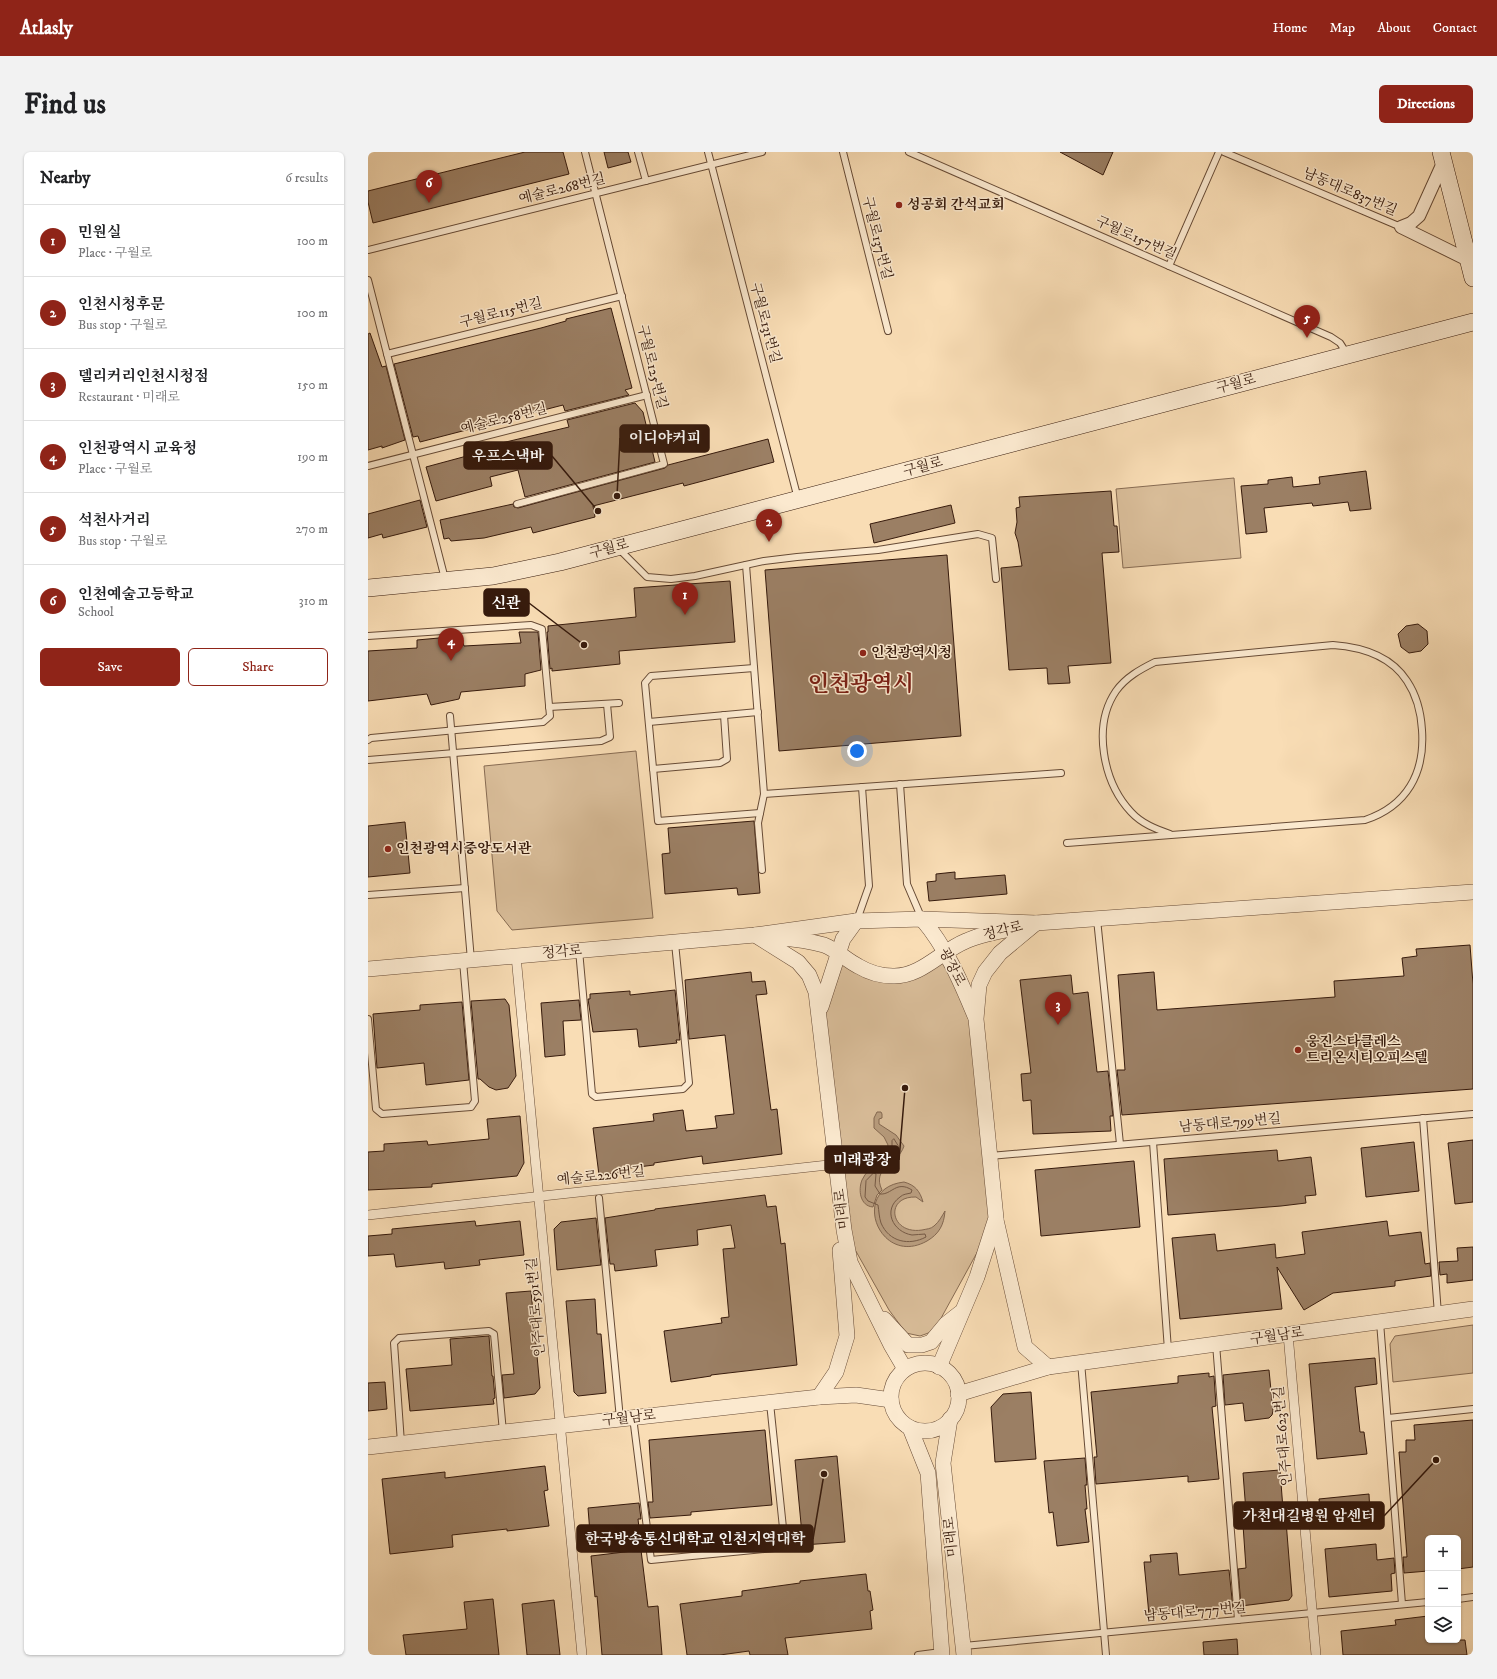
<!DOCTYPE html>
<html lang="en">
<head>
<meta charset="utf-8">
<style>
	body { margin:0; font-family:"IM FELL DW Pica","Noto Serif KR",serif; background:#f2f2f2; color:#202124 }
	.controls { position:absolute; right:12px; bottom:12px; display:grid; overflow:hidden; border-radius:6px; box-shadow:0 1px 3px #0004 }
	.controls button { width:36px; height:36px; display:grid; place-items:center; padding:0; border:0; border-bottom:1px solid #e0e0e0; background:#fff; color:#202124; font:20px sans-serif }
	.you { position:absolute; left:489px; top:599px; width:14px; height:14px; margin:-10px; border:3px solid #fff; border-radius:50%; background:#1a73e8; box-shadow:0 0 0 6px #1a73e833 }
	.badge { display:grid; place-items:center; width:26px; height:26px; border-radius:50%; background:#8f2418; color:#fff; font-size:13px; font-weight:700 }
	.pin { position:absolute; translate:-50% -33px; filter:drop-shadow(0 1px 2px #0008) }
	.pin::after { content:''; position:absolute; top:21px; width:14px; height:12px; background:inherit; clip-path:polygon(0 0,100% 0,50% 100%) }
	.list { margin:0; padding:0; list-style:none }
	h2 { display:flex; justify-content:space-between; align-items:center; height:52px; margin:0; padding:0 16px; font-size:17px }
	h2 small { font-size:13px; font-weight:400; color:#757577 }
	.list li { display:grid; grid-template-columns:26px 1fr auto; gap:12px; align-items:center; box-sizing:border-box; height:72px; padding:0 16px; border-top:1px solid #e0e0e0 }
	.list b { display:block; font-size:15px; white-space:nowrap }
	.list p { margin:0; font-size:13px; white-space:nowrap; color:#757577 }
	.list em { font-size:13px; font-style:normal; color:#757577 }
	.actions { display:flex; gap:8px; padding:12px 16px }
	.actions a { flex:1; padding:9px 0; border:1px solid #8f2418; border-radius:6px; text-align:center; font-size:14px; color:#8f2418 }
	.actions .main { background:#8f2418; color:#fff }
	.icon { flex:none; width:22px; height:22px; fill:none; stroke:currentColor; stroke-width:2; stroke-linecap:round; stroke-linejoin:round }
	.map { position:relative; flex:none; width:1105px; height:1503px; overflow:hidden; border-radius:6px }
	header { display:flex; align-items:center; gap:24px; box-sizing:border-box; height:56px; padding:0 20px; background:#8f2418; color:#fff }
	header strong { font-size:19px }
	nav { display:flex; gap:22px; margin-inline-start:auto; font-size:14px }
	.intro { display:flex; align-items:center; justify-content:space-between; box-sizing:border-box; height:96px; padding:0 24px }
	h1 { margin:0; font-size:28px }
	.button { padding:10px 18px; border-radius:6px; background:#8f2418; color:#fff; font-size:14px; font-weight:700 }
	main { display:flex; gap:24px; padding:0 24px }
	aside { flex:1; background:#fff; border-radius:6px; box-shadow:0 1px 3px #0004 }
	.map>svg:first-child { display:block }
	.green { fill:#d8bc98; stroke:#876b52 }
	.water { fill:#b79b7c; stroke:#83674f }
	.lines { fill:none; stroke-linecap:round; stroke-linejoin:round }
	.shore { stroke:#765a44; stroke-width:1 }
	.building { fill:#9b7f64; stroke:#361a0c }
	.service-casing { stroke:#674b36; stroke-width:8 }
	.pedestrian-casing { stroke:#674b36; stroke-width:10 }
	.minor-casing { stroke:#674b36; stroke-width:14 }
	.tertiary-casing { stroke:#674b36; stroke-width:16 }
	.secondary-casing { stroke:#361a0c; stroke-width:18 }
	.service { stroke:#fbe9cf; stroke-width:6 }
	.pedestrian { stroke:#fbe9cf; stroke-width:9 }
	.minor { stroke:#fbe9cf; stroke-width:12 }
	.tertiary { stroke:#fbe9cf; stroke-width:15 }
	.secondary { stroke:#fbe9cf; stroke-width:17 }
	.poi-dot { fill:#8f2418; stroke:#fbe9cf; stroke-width:1.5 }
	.labels { text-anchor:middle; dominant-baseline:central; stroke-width:3; stroke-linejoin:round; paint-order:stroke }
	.street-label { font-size:14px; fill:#361a0c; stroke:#fbe9cf }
	.poi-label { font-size:14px; font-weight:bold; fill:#361a0c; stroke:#fbe9cf; text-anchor:start }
	.town-label { font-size:22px; font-weight:bold; fill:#7a1f14; stroke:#fbe9cf }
	.leader { fill:none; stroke:#361a0c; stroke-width:1.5 }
	.callout-dot { fill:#361a0c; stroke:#fbe9cf; stroke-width:1.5 }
	.callout { fill:#361a0c; stroke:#361a0c; stroke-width:1.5 }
	.callout-label { font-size:15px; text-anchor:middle; font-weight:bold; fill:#fff }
</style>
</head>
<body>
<header>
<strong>Atlasly</strong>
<nav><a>Home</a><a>Map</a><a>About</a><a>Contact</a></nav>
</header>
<div class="intro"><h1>Find us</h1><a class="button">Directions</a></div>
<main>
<aside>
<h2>Nearby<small>6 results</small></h2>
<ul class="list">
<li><span class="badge">1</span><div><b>민원실</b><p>Place · 구월로</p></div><em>100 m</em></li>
<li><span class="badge">2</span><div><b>인천시청후문</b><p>Bus stop · 구월로</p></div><em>100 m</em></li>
<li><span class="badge">3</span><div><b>델리커리인천시청점</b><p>Restaurant · 미래로</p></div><em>150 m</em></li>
<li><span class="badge">4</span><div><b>인천광역시 교육청</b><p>Place · 구월로</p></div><em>190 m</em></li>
<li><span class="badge">5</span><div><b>석천사거리</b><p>Bus stop · 구월로</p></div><em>270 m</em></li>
<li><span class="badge">6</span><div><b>인천예술고등학교</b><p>School</p></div><em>310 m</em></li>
</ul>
<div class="actions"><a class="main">Save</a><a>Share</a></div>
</aside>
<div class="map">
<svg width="1105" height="1503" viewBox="0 0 1105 1503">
	<rect width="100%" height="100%" fill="#f9ddb5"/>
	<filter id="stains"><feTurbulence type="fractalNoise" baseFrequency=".005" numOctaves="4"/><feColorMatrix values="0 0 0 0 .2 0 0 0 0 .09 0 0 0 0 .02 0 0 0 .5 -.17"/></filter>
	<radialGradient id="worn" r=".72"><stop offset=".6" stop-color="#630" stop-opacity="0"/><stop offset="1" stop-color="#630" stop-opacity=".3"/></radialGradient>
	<g class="green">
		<path d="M866,326L873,406L755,416L748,337Z"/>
		<path d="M268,599L285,766L144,778L129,759L116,614Z"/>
		<path d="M471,800L525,824L578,800L608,867L628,1066L566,1179L552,1184L538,1181L521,1158L476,1078L451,859Z"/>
		<path d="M1105,1173V1221L1025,1230L1022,1192L1027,1184Z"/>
	</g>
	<g class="water">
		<path d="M509,960H513L514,962V966L511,967V972L528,983L536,994C530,1013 503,1015 514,1038L509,1043L505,1055C492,1054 490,1038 494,1028C501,1013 515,1012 520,993L516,985L506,976V966Z"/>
		<path d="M536,1030C547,1033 552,1039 555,1050L548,1045C516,1044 522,1083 554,1078C558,1077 563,1077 566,1074C571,1070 574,1064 577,1059C576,1073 571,1082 559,1089C511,1116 481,1036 536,1030Z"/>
	</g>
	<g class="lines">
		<g class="shore">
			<path d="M526,987L531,995L529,1002L522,1006L521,1004L524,994V989Z"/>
			<path d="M506,1021L508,1022L507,1034L512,1042C524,1043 528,1028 544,1038L543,1041C539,1042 535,1042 532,1045C514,1058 525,1080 544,1083C548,1083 553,1082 557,1082L558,1085C541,1094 521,1090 513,1071C511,1065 511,1059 510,1053L500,1049L497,1045L498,1029Z"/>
		</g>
	</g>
	<g class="building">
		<path d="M157,0H195L201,22L5,71L0,50V39Z"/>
		<path d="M236,0H260L263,10L240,16Z"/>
		<path d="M692,0H745L735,23Z"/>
		<path d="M243,156L264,236L257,238L261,243L197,259L195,253L52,290L50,284L45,285L26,212L173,176L198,169V167Z"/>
		<path d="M2,181L14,215L18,214L37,288L14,296V294L0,298V182Z"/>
		<path d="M267,251L275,260L287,310L157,345L150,318L122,325L124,334L68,349L58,315L121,298V294L201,275L199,268Z"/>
		<path d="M400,287L406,310L316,334L315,331L225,354L227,365L165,381L163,375L116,386L83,389L81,386L76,387L72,368L145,352L146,355L150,356L297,316L300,313Z"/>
		<path d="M998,319L1003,357L982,359L980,350L945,354L944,351L896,356L899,380L878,382L873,334L900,332V328L924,325L925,335L952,332L951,325Z"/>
		<path d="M743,339L746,374H749L751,400L734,401L743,511L700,514L702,531L680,532L679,516L641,518L633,416L654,414L650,390L647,381L649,370L648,356L652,355L651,345Z"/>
		<path d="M52,348L59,375L15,386L14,382L0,386V362Z"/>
		<path d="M583,353L587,371L506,391L502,372Z"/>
		<path d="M579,403L593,584L411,599L397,418Z"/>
		<path d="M362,429L367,490L251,499L252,512L184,519V516L182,517L179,480H180V474L268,465L266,436Z"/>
		<path d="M1050,472L1059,479L1060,492L1053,499L1041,501L1033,495L1030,482L1038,474Z"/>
		<path d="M151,480H170L173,518L157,522V534L93,540L91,547L63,553L59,542L0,549V499L49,496V488L93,484L96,494L153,491Z"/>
		<path d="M386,669L392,741L370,743L369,736L297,742L294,702L302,701L300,676Z"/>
		<path d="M37,670L42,721L0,725V674Z"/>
		<path d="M587,720V727L637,723L639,742L561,749L559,730L568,729V722Z"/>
		<path d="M1102,793L1105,832V937L754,963L749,918H757L750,823L786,820L789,858L967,845L966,829L1036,824L1034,806L1049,804L1048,797Z"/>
		<path d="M383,820L384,830L397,829L399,842L388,843L403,958L409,957L414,1002L335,1012L334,1004L286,1011V1013L255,1017V1020L231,1023L225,976L286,969L285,962L315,958L318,979L349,976L347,964L366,962L357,883L321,887L317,828Z"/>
		<path d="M703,823L705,842L720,840L729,920L740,919L745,964H742L743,979L665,982L663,948L655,949L653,922L663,921L652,828Z"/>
		<path d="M307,838L312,888H308L309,891L271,895L269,877L225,880L220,847H222V842L262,839V843Z"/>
		<path d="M137,847L141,853L148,924L140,936L128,938L121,935L112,927H110L103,849Z"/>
		<path d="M211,848L213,868L195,869L197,903L177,905L173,851Z"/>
		<path d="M94,850L101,928L58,933L56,911L9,916L5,862L52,858V853Z"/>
		<path d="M152,964L156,1011L149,1024L64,1032V1035L0,1038V1000L16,999V992L59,989L60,993L121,987L119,967Z"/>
		<path d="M1105,988V1050L1087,1052L1080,991Z"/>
		<path d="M1046,990L1051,1039L998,1045L993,996Z"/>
		<path d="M909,998L910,1009L943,1005L948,1043L937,1044L938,1051L913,1054L800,1063L796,1007Z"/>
		<path d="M766,1009L772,1075L673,1084L667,1018Z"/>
		<path d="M397,1043L399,1055L408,1054L413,1092L417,1091L429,1213L343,1223V1224L303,1230L296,1179L354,1171L353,1166L361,1165L355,1097L367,1096L363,1073L329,1078L330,1093L287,1098L289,1114L247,1119L246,1112H242L237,1066L287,1058V1057Z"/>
		<path d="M228,1066L233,1113L189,1118L186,1077L193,1070Z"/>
		<path d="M107,1069L108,1074L152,1069L156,1103L111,1108L112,1113L77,1117L76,1110L28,1115L26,1102L0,1104V1084L24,1082V1077Z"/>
		<path d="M1019,1069L1021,1084L1053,1080L1057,1112L1062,1111L1063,1124L1027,1129V1134L965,1141L936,1158L909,1115L914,1157L812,1167L804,1086L847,1082L849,1099L907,1092L908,1106L937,1102L934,1080Z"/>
		<path d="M1105,1095V1128L1079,1131V1122L1072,1123L1071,1110L1090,1109L1089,1096Z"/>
		<path d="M163,1139L172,1236L167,1242L136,1246L134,1223L146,1222L138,1141Z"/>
		<path d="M227,1147L229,1182H233L238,1241L210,1244L206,1240L198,1149Z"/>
		<path d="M121,1184L124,1224H125L127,1246L125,1247L126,1252L42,1259L38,1217L84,1213L82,1187Z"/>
		<path d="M1007,1206L1009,1232L987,1235L992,1280H996L999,1302L949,1307L941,1212Z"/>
		<path d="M901,1218L905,1259L904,1263L901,1266L877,1269L875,1251L857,1253L855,1223Z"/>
		<path d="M841,1221V1225L846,1224L848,1254L844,1255L851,1327L820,1330V1324L728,1332L726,1305H729L723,1240L810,1231V1224Z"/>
		<path d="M17,1230L19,1257L0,1259V1231Z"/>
		<path d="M663,1240L668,1307L627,1310L623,1255L635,1242Z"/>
		<path d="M1105,1268V1415L1090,1417V1386H1060V1419L1036,1421L1035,1405H1039L1031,1300H1038V1288H1047L1046,1273Z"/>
		<path d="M397,1278L404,1353L323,1360V1363L282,1366L280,1350H285L281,1288Z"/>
		<path d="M469,1304L477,1390L435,1393L427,1308Z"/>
		<path d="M717,1306L719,1333H717L719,1357H717L721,1390L689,1394L685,1360L681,1361L676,1309Z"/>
		<path d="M177,1314L180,1338L176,1339L181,1374L139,1379V1377L84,1383L85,1395L22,1402L14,1327L77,1320V1326Z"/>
		<path d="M912,1318L916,1370L918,1369L924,1444L921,1448L873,1454L870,1417L878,1416L875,1373H879L875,1321Z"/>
		<path d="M1001,1342L1002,1363L953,1367L951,1347Z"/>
		<path d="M271,1351L273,1367H270L271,1376L222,1381L220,1356Z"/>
		<path d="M1008,1392L1009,1408L1026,1406L1027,1421L1023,1422L1024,1439L961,1445L957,1397Z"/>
		<path d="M273,1398L280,1455L290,1454L294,1503H234L229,1444L227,1445L223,1404Z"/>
		<path d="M809,1401L811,1423L861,1418L865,1456L829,1460V1455L805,1457L806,1460L781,1463L776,1410H783L782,1403Z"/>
		<path d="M498,1422L500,1439H502L505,1458L502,1459L504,1477L417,1486L420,1503H382L381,1499L352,1503H319L312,1452L374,1444V1439L432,1431V1429Z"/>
		<path d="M125,1447L131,1503H38L35,1483L99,1477L96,1450Z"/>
		<path d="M186,1448L192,1503H159L154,1452Z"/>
		<path d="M1060,1464V1488H1097L1099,1503H975L973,1479L1028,1473L1027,1468Z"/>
		<path d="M869,1487L870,1503H836L835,1490Z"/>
	</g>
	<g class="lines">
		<g class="service-casing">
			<g id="service">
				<path d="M270,0L278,29"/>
				<path d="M340,0L430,347"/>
				<path d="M475,0L520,179"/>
				<path d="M541,0L963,185L972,191L979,202"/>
				<path d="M856,0L1033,75"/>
				<path d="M0,98L394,0"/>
				<path d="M801,114L851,0"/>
				<path d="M0,128L77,427"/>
				<path d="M19,202L254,144"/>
				<path d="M0,314L279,243"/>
				<path d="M149,352L296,312L217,0"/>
				<path d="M250,396L279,425L303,427L327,424L396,409L429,405L510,398L610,382L624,386L628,427"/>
				<path d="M378,413L396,642L390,671L394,718"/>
				<path d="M0,484L163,473L174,477L182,564L175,570L3,586L0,588"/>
				<path d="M386,516L283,524L277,531L290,669L392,661"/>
				<path d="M181,555L251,551"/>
				<path d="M82,564L103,808"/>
				<path d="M281,570L390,560"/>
				<path d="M0,608L233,589L242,585L239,552"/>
				<path d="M285,617L352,611L359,607L356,563"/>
				<path d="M532,632L539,732L554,767"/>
				<path d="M396,642L693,621"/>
				<path d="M699,691L997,668C1039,654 1057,621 1054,578C1053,561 1049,544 1039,529C1023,504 993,495 965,493L787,510C773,517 758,525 748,539C724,574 735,630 763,660C774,672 788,677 802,682"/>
				<path d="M0,743L97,736"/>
				<path d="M729,767L752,992"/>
				<path d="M489,768L501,734L494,635"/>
				<path d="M211,798L224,942L228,945L315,937L321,931L307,791"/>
				<path d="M0,867L8,957L14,962L103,955L107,949L95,809"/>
				<path d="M1055,966L1070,1162"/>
				<path d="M785,990L800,1198"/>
				<path d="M622,1004L1105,962"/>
				<path d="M231,1046L252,1267"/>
				<path d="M1012,1170L1034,1452"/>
				<path d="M848,1192L870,1468"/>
				<path d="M713,1210L738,1503"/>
				<path d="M265,1265L283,1408L417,1395L402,1251"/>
				<path d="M1020,1266L1105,1257"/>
				<path d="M33,1291L26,1191L31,1186L121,1179L126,1182L135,1280"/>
				<path d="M1090,1447L1105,1445"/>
				<path d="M596,1494L1060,1450"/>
				<path d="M550,1503L573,1500"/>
			</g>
		</g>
		<g class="pedestrian-casing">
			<g id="pedestrian">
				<path d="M148,804L214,1503"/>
				<path d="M0,1063L469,1012"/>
				<path d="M920,1182L948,1503"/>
			</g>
		</g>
		<g class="minor-casing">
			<path id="minor" d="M1075,11L1051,64L1043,71L1033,75L1100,108"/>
		</g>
		<g class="tertiary-casing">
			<g id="tertiary">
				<path d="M554,767C578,795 593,830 607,864"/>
				<path d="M387,783L430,810L441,823L448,840L476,1078L482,1110L523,1193L537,1217"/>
				<path d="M411,786C426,787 442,789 456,793C469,798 478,808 490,814C500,820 513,824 525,824C553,825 573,799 598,789C613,782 631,779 648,776"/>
				<path d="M0,817L387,783L488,769L554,767L668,771L1105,740"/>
				<path d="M453,855L475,787L488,769"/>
				<path d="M628,1068L657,1195L680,1215"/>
				<path d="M516,1167L540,1193H554L563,1190L578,1172L592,1161"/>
				<circle cx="557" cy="1245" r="34"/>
				<path d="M571,1215L609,1125L628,1066L608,867L611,833L617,820L632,801L668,771"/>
				<path d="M590,1242L680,1215L1105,1157"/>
				<path d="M451,1245L468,1220L479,1184L472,1098"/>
				<path d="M582,1267L575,1311L596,1503"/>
				<path d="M542,1276L560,1321L574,1503"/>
				<path d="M0,1295L451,1245L488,1243L523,1248"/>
			</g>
		</g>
		<g class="secondary-casing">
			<g id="secondary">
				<path d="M1073,0L1105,126"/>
				<path d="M0,436L125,424L192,410L1105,170"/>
			</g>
		</g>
		<use href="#service" class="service"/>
		<use href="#pedestrian" class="pedestrian"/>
		<use href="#minor" class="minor"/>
		<use href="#tertiary" class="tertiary"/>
		<use href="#secondary" class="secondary"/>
	</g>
	<g class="poi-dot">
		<circle cx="531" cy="53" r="4"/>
		<circle cx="495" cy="501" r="4"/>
		<circle cx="20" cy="697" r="4"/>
		<circle cx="930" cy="898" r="4"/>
	</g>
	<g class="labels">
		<g class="street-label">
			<text transform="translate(194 37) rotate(-14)">예술로268번길</text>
			<text transform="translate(982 40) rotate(23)">남동대로837번길</text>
			<text transform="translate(509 86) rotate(76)">구월로137번길</text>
			<text transform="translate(768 86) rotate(24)">구월로157번길</text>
			<text transform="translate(133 161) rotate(-14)">구월로115번길</text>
			<text transform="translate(397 171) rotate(75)">구월로131번길</text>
			<text transform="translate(284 215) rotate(76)">구월로125번길</text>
			<text transform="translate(868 232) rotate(-15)">구월로</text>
			<text transform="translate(136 267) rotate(-14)">예술로258번길</text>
			<text transform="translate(555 315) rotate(-15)">구월로</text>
			<text transform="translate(241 397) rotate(-15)">구월로</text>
			<text transform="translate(635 779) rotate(-14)">정각로</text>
			<text transform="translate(194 800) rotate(-5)">정각로</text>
			<text transform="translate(584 815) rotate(63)">광장로</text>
			<text transform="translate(862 971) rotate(-5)">남동대로799번길</text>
			<text transform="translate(233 1024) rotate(-6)">예술로226번길</text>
			<text transform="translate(474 1057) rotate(-97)">미래로</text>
			<text transform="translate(168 1155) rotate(-95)">인주대로591번길</text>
			<text transform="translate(909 1184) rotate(-8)">구월남로</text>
			<text transform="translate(261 1266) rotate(-6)">구월남로</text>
			<text transform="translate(915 1284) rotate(-95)">인주대로623번길</text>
			<text transform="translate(583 1385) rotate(-96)">미래로</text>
			<text transform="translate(827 1460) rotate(-5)">남동대로777번길</text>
		</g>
		<g class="poi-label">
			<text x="539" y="53">성공회 간석교회</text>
			<text x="503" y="501">인천광역시청</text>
			<text x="28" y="697">인천광역시중앙도서관</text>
			<text x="938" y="890">웅진스타클레스<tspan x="938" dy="16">트리온시티오피스텔</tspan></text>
		</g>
		<g class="town-label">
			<text x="493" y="532">인천광역시</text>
		</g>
	</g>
	<path class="leader" d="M249 344L252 286M230 359L184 304M216 493L161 451M537 936L531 1008M1068 1308L1016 1364M456 1322L445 1387"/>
	<g class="callout-dot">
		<circle cx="249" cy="344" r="4"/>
		<circle cx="230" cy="359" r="4"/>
		<circle cx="216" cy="493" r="4"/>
		<circle cx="537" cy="936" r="4"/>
		<circle cx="1068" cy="1308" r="4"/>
		<circle cx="456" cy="1322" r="4"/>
	</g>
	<g class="callout">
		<rect x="252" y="273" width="89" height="27" rx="4"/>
		<rect x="96" y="290" width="88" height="27" rx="4"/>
		<rect x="116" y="437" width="45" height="27" rx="4"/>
		<rect x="457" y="994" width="74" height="27" rx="4"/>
		<rect x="866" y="1350" width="150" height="27" rx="4"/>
		<rect x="209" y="1373" width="236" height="27" rx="4"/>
	</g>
	<g class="callout-label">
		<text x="297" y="291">이디야커피</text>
		<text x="140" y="309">우프스낵바</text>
		<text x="138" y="456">신관</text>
		<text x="494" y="1013">미래광장</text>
		<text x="941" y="1369">가천대길병원 암센터</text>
		<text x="327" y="1392">한국방송통신대학교 인천지역대학</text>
	</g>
	<rect width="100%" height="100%" filter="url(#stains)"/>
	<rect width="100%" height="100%" fill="url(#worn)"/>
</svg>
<div class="controls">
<button>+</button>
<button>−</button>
<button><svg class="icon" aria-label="layers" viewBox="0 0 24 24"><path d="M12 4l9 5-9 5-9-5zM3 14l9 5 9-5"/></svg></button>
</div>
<div class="you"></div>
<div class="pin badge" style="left:317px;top:463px">1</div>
<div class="pin badge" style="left:401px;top:390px">2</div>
<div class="pin badge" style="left:690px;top:873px">3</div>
<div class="pin badge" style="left:83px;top:509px">4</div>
<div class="pin badge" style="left:939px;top:186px">5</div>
<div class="pin badge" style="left:61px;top:51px">6</div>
</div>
</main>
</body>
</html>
